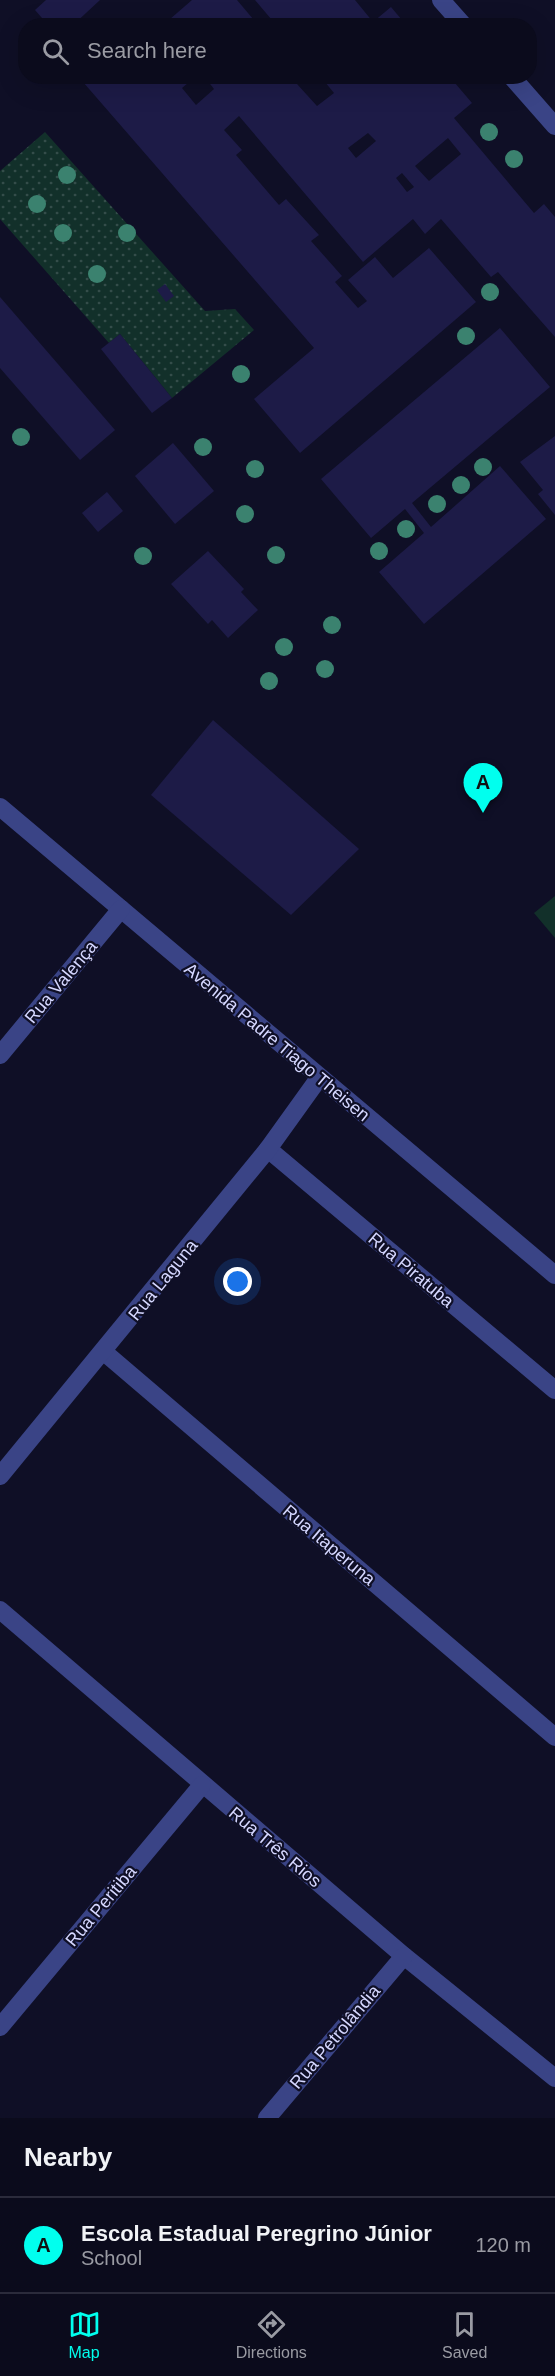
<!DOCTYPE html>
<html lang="en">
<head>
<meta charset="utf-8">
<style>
	body { margin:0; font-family:Helvetica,sans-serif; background:#191929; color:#f1f3f6 }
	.you { position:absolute; left:238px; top:1282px; width:21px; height:21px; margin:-15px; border:4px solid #fff; border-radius:50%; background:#1a73e8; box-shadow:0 0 0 9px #1a73e833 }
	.badge { display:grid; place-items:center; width:39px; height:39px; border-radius:50%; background:#01ffee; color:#111; font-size:20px; font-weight:700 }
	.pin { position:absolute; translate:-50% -50px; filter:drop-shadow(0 2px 3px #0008) }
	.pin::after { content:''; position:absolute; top:32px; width:21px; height:18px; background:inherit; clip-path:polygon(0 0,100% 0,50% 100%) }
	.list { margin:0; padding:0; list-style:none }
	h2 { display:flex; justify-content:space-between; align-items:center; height:78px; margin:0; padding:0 24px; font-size:26px }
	h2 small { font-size:20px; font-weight:400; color:#9a9ba3 }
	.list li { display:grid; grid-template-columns:39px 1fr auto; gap:18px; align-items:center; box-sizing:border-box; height:96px; padding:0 24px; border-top:2px solid #2b2b3b }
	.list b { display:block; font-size:22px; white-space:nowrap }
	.list p { margin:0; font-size:20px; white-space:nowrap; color:#9a9ba3 }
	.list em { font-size:20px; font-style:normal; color:#9a9ba3 }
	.icon { flex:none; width:33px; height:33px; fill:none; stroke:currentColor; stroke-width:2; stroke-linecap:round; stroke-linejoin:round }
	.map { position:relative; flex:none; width:555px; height:2118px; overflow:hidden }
	.search { position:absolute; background:#0b0b1c; box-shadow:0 6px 24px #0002; left:18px; right:18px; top:18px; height:66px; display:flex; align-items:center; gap:15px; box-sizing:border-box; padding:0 21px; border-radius:24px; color:#9a9ba3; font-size:22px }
	.sheet { height:174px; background:#0b0b1c }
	nav { display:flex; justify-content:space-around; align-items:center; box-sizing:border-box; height:84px; border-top:2px solid #2b2b3b; background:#0b0b1c; font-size:16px; color:#9a9ba3 }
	nav a { display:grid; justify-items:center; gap:3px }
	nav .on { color:#01ffee }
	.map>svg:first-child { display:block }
	.grass { fill:url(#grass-dots) }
	.park { fill:#12302a }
	.building { fill:#1d1b47; fill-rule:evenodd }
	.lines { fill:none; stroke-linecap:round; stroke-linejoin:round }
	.minor { stroke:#3a4486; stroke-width:18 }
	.tree { fill:#3b826f }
	.labels { text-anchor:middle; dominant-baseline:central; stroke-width:4.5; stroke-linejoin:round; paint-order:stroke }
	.street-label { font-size:18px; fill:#d5d7ff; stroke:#0f0f26 }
</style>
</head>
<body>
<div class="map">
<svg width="555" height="2118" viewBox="0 0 555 2118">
	<defs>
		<pattern id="grass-dots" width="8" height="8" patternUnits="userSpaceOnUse" patternTransform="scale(1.5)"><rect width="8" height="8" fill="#12302a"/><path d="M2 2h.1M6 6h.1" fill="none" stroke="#344d4a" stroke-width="1.8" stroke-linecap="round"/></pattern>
	</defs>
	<rect width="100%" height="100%" fill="#0f0f26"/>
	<path class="grass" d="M45,132L205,311L235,309L254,330L172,398L120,334L109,343L0,219V171Z"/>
	<path class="park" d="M555,896V938L534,913Z"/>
	<g class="building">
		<path d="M46,0H100L72,26H49L35,10Z"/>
		<path d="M192,0H237L259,26H162Z"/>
		<path d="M255,0H355L373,22L391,7L407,26H277Z"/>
		<path d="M90,76H192L194,78L182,88L196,105L214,89L204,76H306L297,84L317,106L334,93L320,76H449L472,103L454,118L534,213L544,204L555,217V337L498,272L491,277L441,219L425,234L413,219L363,262L239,116L224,130L242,150L236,155L279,205L286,199L319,235L311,241L342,276L335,282L358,308L367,301L348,280L375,257L393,278L429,248L476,302L300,453L254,399L314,348L83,82ZM368,133L376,141L356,158L348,148ZM448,138L461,154L429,181L415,166ZM402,173L414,187L407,192L396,178Z"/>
		<path d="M165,284L174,296L166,302L157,290Z"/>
		<path d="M0,297L115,430L80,460L0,368Z"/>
		<path d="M500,328L550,387L412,503L431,527L500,466L546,519L424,624L379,572L424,533L405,509L371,538L321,479Z"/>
		<path d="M120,334L172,398L152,413L101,349Z"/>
		<path d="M555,436V515L538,494L543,490L520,462Z"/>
		<path d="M173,443L214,491L175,524L135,476Z"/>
		<path d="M107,492L123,511L98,532L82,513Z"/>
		<path d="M208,551L244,589L241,592L258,610L228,638L212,620L208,624L171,584Z"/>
		<path d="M213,720L359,849L291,915L151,795Z"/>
	</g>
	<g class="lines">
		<g class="minor">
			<path d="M441,0L464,26"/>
			<path d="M511,76L555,126"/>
			<path d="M0,807L555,1275"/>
			<path d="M0,1055L121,909"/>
			<path d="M268,1149L555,1390"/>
			<path d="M104,1352L555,1737"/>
			<path d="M0,1476L268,1149L319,1078"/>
			<path d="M0,1610L404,1956L555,2078"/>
			<path d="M0,2027L202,1785"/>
			<path d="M267,2118L404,1956"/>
		</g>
	</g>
	<g class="tree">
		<circle cx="489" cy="132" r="9"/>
		<circle cx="514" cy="159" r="9"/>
		<circle cx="67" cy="175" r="9"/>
		<circle cx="37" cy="204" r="9"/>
		<circle cx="63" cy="233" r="9"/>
		<circle cx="127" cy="233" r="9"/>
		<circle cx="97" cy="274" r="9"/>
		<circle cx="490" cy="292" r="9"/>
		<circle cx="466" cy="336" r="9"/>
		<circle cx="241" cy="374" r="9"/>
		<circle cx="21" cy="437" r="9"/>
		<circle cx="203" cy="447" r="9"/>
		<circle cx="483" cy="467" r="9"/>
		<circle cx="255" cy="469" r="9"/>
		<circle cx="461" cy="485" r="9"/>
		<circle cx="437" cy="504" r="9"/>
		<circle cx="245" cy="514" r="9"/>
		<circle cx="406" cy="529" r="9"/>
		<circle cx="379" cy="551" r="9"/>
		<circle cx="276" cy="555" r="9"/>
		<circle cx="143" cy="556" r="9"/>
		<circle cx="332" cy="625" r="9"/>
		<circle cx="284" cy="647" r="9"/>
		<circle cx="325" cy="669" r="9"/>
		<circle cx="269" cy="681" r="9"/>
	</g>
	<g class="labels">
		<g class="street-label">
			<text transform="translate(61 982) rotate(-50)">Rua Valença</text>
			<text transform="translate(277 1042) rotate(40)">Avenida Padre Tiago Theisen</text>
			<text transform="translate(411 1270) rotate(40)">Rua Piratuba</text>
			<text transform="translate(163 1280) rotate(-51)">Rua Laguna</text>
			<text transform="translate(329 1545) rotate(40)">Rua Itaperuna</text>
			<text transform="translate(275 1847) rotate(40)">Rua Três Rios</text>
			<text transform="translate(101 1906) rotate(-50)">Rua Peritiba</text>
			<text transform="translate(335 2037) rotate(-50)">Rua Petrolândia</text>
		</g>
	</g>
</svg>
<div class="you"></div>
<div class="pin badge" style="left:483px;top:813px">A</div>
<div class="search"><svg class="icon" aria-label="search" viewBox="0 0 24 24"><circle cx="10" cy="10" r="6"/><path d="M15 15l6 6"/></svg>Search here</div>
</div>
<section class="sheet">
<h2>Nearby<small></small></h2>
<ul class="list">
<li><span class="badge">A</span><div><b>Escola Estadual Peregrino Júnior</b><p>School</p></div><em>120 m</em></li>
</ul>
</section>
<nav>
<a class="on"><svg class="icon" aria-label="map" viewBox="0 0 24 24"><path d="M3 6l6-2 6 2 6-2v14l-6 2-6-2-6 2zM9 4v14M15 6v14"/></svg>Map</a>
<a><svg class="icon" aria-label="directions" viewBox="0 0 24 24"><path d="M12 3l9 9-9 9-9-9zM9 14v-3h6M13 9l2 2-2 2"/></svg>Directions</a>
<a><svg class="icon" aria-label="saved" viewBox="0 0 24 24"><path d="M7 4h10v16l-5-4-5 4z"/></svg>Saved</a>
</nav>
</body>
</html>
